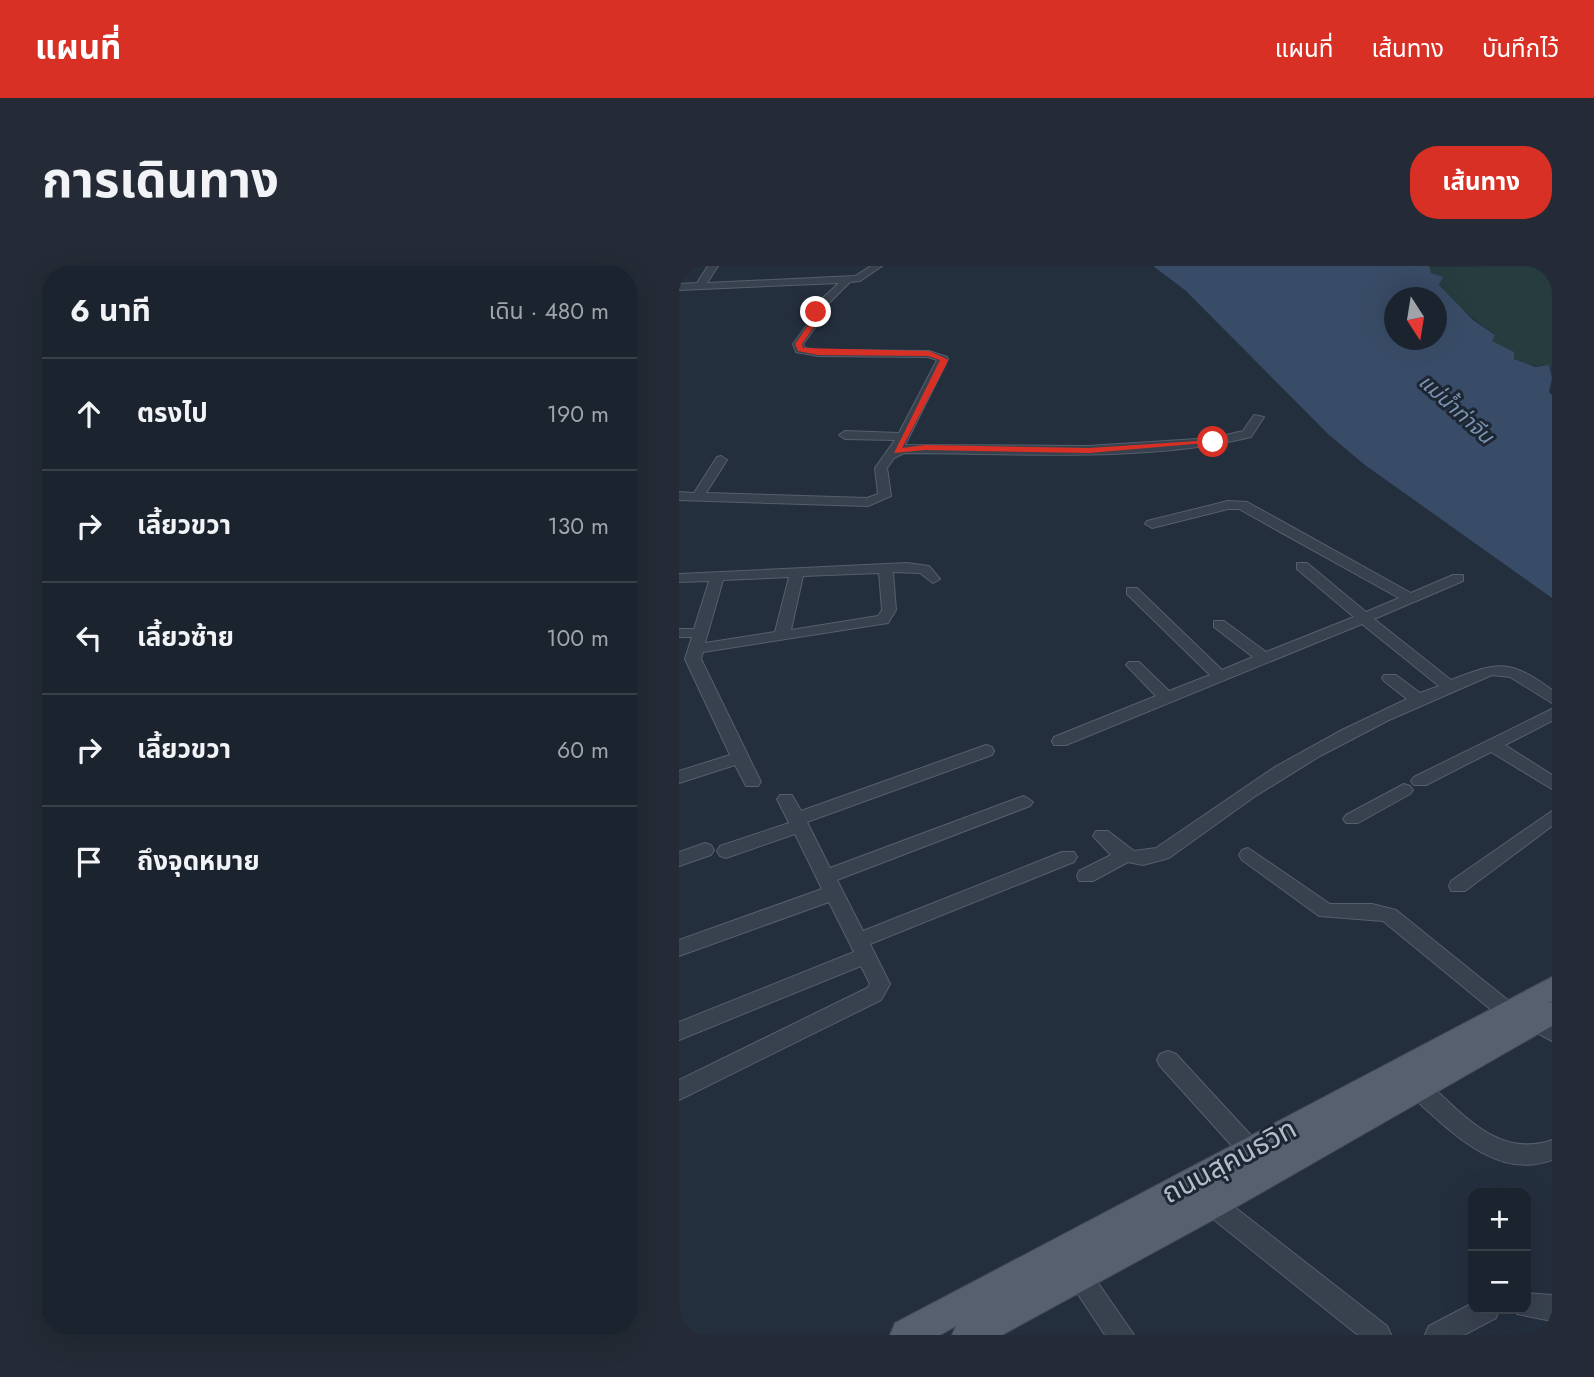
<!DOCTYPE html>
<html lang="th">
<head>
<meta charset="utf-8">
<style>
	body { margin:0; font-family:Jost,"Noto Sans Thai",sans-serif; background:#242b36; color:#f1f3f6 }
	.controls { position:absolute; right:21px; bottom:21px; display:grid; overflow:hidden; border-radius:14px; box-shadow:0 7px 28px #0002 }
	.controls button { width:63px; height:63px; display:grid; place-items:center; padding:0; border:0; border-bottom:2px solid #39404a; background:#1b232e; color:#f1f3f6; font:35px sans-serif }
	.compass { position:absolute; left:705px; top:21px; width:63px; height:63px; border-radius:50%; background:#1b232e; box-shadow:0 7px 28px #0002; rotate:168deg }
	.stop { position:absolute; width:21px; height:21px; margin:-16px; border:5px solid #d93025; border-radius:50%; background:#fff }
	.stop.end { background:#d93025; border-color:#fff; box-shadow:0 2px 7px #0008 }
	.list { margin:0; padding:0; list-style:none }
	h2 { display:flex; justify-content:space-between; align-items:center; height:91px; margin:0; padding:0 28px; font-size:30px }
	h2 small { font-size:23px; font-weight:400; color:#a0a4aa }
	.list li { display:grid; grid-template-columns:46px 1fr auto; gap:21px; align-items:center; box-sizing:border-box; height:112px; padding:0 28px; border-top:2px solid #39404a }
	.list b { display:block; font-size:26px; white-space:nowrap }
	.list em { font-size:23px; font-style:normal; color:#a0a4aa }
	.icon { flex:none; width:38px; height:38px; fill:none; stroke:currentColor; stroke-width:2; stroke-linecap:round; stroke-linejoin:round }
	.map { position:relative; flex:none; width:873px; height:1069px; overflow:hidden; border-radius:28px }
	header { display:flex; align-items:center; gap:42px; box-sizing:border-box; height:98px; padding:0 35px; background:#d93025; color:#fff }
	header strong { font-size:33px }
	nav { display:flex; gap:38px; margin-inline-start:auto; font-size:24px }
	.intro { display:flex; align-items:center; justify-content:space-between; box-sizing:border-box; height:168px; padding:0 42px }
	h1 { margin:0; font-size:49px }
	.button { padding:18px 32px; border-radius:28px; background:#d93025; color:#fff; font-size:24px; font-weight:700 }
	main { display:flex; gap:42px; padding:0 42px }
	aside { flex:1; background:#1b232e; border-radius:28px; box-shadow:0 7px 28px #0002 }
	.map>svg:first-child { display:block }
	.green { fill:#263c3f }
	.water { fill:#394c67; fill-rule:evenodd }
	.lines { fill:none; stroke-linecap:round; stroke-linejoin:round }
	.minor-casing { stroke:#565f6c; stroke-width:2 }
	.major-casing { stroke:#414a57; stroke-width:2 }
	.minor { fill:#38414e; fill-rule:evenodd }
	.major { fill:#56606e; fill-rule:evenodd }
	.route { fill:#d93025 }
	.labels { text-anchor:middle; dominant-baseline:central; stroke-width:6; stroke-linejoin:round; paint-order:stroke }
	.far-water-label { font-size:21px; font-style:italic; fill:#7c92b1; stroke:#1d2633 }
	.near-street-label { font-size:28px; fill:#b4bcc9; stroke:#1d2633 }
</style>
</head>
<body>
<header>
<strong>แผนที่</strong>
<nav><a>แผนที่</a><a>เส้นทาง</a><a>บันทึกไว้</a></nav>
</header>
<div class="intro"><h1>การเดินทาง</h1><a class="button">เส้นทาง</a></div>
<main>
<aside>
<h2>6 นาที<small>เดิน · 480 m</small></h2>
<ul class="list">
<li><svg class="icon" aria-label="ahead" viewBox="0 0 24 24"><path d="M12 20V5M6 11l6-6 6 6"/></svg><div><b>ตรงไป</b></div><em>190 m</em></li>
<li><svg class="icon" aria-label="right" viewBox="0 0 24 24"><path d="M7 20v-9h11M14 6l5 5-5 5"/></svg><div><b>เลี้ยวขวา</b></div><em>130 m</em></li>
<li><svg class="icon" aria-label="left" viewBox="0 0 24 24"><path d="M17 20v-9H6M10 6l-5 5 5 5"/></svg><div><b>เลี้ยวซ้าย</b></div><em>100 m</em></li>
<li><svg class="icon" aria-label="right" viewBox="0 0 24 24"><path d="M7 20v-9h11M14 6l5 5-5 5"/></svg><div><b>เลี้ยวขวา</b></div><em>60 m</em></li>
<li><svg class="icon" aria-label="arrive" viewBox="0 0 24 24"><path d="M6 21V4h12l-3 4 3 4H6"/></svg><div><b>ถึงจุดหมาย</b></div></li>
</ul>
</aside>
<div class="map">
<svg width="873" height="1069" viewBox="0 0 873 1069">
	<rect width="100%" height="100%" fill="#242f3e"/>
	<path class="green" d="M857,0L873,9V104L870,99C845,103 830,90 812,74L816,68C790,51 764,29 749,1Z"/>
	<path class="water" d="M474,0H750L752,7L764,11L760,19L794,54L816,69L813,75L835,86V93L856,101L870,99L873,112L870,126L873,129V332L686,199L649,168L506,24ZM716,32H758V74H716Z"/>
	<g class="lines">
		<g class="minor-casing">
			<g id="minor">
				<path d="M29,0H39L28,17L176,10L192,0H203L181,15L171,16L144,43L141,55L124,78L126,82L139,84L250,85L268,91L269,93L226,179L409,180L534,172L564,165L575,149L585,151L572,171C466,197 335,187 225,187L215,192L208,202L212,230L189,240L0,234V226L15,227L38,191L42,190L48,194L27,227L188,232L199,228L196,202L216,174L166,173L160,169L166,165L220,167L258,94L249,91L139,90L117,86L114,78L131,55L135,40L160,17L0,24V18L18,17Z"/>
				<path d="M549,235L568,236L732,327L774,309H784V315L695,353L772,414C820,395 830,393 873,424V437L831,411L813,409L710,454L641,490L575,531L490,592L464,599L449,596L414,615H400L398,610L400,605L432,589L414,570L417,565H429L455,585L477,582L596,501L663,464L728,433L705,415L703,412L705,409H717L741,427L760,420L683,358L387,479H375L373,475L375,471L477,430L450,402L447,399L450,396H460L490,425L531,409L448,328V322H458L543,404L574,391L535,361V355H545L587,386L675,351L618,303V297H628L687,346L720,332L560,243H549L473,262L466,258L468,255Z"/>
				<path d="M228,297L250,300L261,313L254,317L241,307L214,306L217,344L209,357L24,386L22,393L82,516L79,520H67L56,499L0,517V505L51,489L6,393L13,371H0V363H15L30,315L0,316V308ZM200,307L203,344L199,350L112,364L124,310ZM110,311L96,366L26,377L44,314Z"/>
				<path d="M873,443V455L826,479L873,509V523L812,486L747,519H735L732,515L735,511Z"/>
				<path d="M307,479L313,481L315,485L313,489L128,556L151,602L339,532L345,530L354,536L351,540L158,614L184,665L383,586H395L398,591L395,596L191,678L211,718L202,734L0,834V814L188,722L191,718L182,700L0,774V756L175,686L150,636L0,690V674L143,623L116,568L47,592L41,590L38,585L41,580L110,557L98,533L101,529H113L122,545Z"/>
				<path d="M725,518L731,520L734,524L731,528L679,557H667L664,553L667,549Z"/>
				<path d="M873,545V560L786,625H772L770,620L772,615Z"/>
				<path d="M26,577L32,579L35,584L32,589L0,600V586Z"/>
				<path d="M569,582L651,638H693L717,644L835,739L838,745L835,751L828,753L821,751L704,655L640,650L563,594L560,589L563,584Z"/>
				<path d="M856,747L873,756V775L849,762L846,756L849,750Z"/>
				<path d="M489,785L497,788L579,877L582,884L579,891L571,894L563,891L481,800L478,794L481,788Z"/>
				<path d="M738,812L746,814C783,847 819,893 873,874V894C816,915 770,863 730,828L727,821L730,814Z"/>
				<path d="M527,922L535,925L708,1060L712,1069H679L519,941L515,933L519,925Z"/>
				<path d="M399,998L408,1001L455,1069H426L387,1010L390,1001Z"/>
				<path d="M847,1027L873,1029V1055L838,1048L836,1043H847Z"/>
				<path d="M794,1037V1043H820L817,1052L785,1069H746L750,1060Z"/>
			</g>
		</g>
		<g class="major-casing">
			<path id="major" d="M873,711V735L867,738L873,736V760L545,948L323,1069H273L277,1060L261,1069H211L216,1057Z"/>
		</g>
		<use href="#minor" class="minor"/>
		<use href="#major" class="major"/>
	</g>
	<path class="route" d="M140,44L139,55L123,78L124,82L250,85L268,93V97L223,182L246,179L410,182L534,174L538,176L410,187L246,184L215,187L261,94L249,90L139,89L119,85L116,78L132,55L135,44Z"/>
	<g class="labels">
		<g class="far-water-label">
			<text transform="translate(777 143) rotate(42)">แม่น้ำท่าจีน</text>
		</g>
		<g class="near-street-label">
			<text transform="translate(550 895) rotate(-28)">ถนนสุคนธวิท</text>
		</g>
	</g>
</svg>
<div class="controls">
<button>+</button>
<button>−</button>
</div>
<svg class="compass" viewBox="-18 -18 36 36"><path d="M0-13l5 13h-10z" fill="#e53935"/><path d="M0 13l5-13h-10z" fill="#a0a4aa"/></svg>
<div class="stop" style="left:534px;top:176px"></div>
<div class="stop end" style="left:137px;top:46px"></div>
</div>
</main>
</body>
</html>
